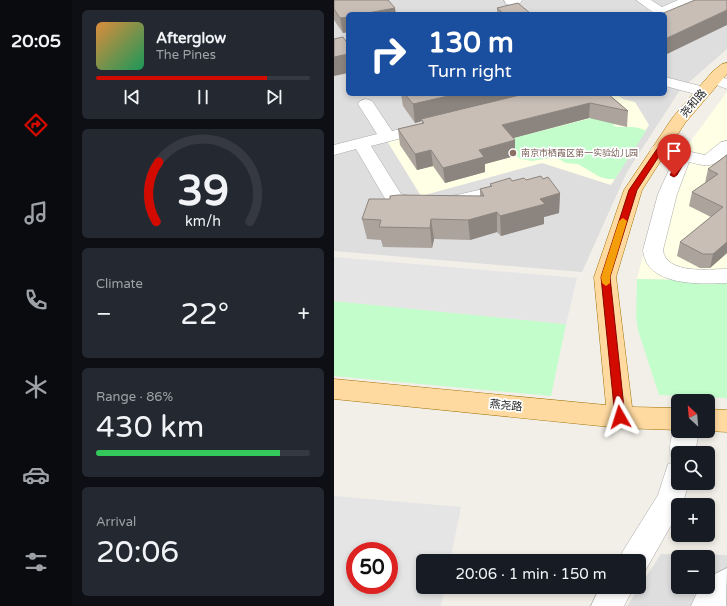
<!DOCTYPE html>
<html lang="en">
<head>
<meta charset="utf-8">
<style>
	:root { --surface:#171b24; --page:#242831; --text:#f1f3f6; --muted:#9ea1a6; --line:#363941; --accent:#d30a00 }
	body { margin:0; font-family:"Varela Round","Noto Sans SC",sans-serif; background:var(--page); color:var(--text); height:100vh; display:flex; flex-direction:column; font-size:15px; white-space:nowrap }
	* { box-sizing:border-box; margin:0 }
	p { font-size:13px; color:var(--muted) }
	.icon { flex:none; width:22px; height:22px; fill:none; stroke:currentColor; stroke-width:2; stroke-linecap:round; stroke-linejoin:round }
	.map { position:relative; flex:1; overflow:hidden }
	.panel { display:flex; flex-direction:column; gap:10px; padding:10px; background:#0d0f14; width:262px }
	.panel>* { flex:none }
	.top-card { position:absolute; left:12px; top:12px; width:321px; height:84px; border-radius:6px; box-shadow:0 2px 6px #0003; background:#1a4fa0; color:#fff; overflow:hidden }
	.needle { width:26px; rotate:334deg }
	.controls { position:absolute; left:337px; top:394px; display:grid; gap:8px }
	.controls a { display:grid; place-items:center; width:44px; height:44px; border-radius:6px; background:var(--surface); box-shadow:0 2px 6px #0003; font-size:20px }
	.speed { position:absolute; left:12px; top:542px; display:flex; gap:8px; font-size:20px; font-weight:700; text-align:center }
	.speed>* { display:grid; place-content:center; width:52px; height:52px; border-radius:50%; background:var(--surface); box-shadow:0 2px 6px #0003; line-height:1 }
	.speed .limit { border:6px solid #d22; background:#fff; color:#111 }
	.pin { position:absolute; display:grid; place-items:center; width:34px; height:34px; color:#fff; margin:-41px -17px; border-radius:50% 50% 50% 0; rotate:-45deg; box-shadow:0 0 4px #0007 }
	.pin .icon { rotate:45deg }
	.me { position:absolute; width:44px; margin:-22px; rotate:354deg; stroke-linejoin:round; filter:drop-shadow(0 0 3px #0008) }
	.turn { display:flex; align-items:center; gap:14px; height:84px; padding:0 16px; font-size:18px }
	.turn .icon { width:52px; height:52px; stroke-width:2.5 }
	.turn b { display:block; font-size:28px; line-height:34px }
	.big { font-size:30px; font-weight:600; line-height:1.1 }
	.panel .tile { flex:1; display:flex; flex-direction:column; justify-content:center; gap:6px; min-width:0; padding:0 14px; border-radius:6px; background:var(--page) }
	.panel .dial { align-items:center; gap:0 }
	.dial svg { height:104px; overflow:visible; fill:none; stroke:var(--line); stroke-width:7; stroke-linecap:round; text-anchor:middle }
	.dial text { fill:var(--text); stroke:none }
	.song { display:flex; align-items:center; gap:12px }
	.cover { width:48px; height:48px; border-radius:6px; background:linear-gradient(135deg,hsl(30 70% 55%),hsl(150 70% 35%)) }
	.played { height:4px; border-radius:2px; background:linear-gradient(90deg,var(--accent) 80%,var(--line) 80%) }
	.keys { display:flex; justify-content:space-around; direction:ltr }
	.heat { display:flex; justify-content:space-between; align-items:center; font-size:22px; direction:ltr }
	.charge { height:6px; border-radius:3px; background:linear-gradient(90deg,#34c759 86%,var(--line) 0) }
	.trip { position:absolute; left:82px; top:554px; width:230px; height:40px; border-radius:6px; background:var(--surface); box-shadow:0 2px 6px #0003; font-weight:600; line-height:40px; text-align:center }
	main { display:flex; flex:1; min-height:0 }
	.tab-bar { display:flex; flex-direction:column; width:72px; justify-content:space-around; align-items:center; background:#090b0e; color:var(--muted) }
	.tab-bar .icon { width:28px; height:28px }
	.tab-bar .current { color:var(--accent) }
	.tab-bar b { font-size:18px; color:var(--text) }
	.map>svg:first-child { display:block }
	.residential { fill:#dfdede; fill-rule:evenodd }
	.education { fill:#feffe4 }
	.park { fill:#c3fdcb }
	.parking { fill:#e5e5e5; fill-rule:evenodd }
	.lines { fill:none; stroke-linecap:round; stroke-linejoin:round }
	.minor-casing { stroke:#a8a8a8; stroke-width:1 }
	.major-casing { stroke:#9f7200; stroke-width:1 }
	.minor { fill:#fff; fill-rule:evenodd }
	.major { fill:#ffdaa0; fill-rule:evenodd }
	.wall { fill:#aca39d }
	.shaded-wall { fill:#8c857f }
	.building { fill:#c8beb6; stroke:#8c857f }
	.route { fill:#d30a00; stroke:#890600 }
	.slow { fill:#f59e0b }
	.education-dot { fill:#8d6e63; stroke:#fff; stroke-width:1.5 }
	.labels { text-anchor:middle; stroke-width:3.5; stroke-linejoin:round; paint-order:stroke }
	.far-education-label { font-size:9px; fill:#785e54; stroke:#fff; text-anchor:start }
	.street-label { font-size:11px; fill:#212121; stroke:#fff }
</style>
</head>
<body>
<main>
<nav class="tab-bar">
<b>20:05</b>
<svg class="icon current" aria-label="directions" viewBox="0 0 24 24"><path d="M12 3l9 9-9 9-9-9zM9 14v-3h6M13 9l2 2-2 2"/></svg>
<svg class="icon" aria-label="music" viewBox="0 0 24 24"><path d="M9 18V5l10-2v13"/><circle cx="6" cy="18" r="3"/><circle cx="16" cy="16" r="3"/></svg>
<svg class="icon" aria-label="phone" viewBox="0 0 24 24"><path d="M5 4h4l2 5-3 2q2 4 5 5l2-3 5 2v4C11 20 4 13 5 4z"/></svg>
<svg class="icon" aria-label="climate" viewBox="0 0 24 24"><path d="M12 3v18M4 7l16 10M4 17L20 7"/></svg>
<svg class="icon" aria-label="car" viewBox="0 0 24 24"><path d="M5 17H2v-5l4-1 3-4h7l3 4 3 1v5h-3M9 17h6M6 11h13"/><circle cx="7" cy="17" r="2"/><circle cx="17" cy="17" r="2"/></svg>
<svg class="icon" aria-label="filters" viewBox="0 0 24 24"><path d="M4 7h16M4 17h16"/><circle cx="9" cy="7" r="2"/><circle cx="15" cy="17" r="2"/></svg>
</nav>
<section class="panel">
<div class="tile">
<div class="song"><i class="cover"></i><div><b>Afterglow</b><p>The Pines</p></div></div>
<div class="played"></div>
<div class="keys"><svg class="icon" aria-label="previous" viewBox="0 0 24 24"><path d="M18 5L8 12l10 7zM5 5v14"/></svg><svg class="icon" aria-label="pause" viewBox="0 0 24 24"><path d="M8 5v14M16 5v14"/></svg><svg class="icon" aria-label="next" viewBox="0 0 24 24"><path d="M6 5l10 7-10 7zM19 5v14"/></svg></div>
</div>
<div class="tile dial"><svg viewBox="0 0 100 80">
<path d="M14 69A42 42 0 1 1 86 69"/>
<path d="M14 69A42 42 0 0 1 16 23" stroke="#d30a00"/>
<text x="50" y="56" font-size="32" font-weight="700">39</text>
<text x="50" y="72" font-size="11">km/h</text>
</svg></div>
<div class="tile"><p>Climate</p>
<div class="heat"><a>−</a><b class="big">22°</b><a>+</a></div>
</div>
<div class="tile"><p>Range · 86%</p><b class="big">430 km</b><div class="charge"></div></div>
<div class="tile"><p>Arrival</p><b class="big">20:06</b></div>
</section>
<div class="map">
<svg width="393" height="606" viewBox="0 0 393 606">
	<rect width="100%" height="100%" fill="#f2efe8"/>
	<!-- residential -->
	<path class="residential" d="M0,0H393V49L346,90L293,172L248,272L0,251ZM14,14H331V94H14Z
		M327,554L393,555V606H293ZM344,557H374V587H344Z"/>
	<!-- education -->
	<path class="education" d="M393,92V281L303,279L314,235L331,190L353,146Z
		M244,94H282L289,99L301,102L315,125L277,185L208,163L87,196L53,141Z"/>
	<!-- park -->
	<path class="park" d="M277,113L285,119L279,126C292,129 300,124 312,131L281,179H274L266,177L244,164L232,163L221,157L198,161L186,159L168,141Z
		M303,279L393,281V398L325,395L304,330L302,316Z
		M0,301L232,324L217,396L0,376Z"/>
	<!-- parking -->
	<path class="parking" d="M0,257L243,278L232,324L0,301Z
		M0,496L127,507L116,561H89V587H111L107,606H0ZM21,551H55V585H21Z"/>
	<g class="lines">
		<defs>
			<path id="minor" d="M170,0H188L186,3L176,5L172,4Z
				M302,0H317L328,7L344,0H360L358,3L331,16V14H318L319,12Z
				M380,75L393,79V89L375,82L373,79L375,76Z
				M331,77L374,88L377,91L374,94L369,96L331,86Z
				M32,99L38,101L58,131L93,122L99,124L101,127L99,130L37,146L67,194C105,204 138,191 175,182L181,183L184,187L181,191C152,199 121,212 90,209C78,208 66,205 53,202L22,149L0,155V145L43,134L24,104L26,101Z
				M393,141V154C376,168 376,167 355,162L343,194L329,250C332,275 376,269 393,269V283C367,284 312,287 309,250L324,194L340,159L319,154L316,150L319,146L325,145L371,155L387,142Z
				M343,423H344V431H365L361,453H344V483H355L348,505H344V513L311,571L305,574V561H285L289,551L324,495L334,464L341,462L339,461C333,449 337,435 343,423Z
				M393,568L392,606H357L362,595L368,587H374L375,577Z
				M266,587H300L290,606H257Z"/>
			<path id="major" d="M393,63V74L351,123L308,190L282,277L298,407L344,408V430L286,428L0,399V379L272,405L260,277L290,190L339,117L379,71L388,64Z
				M374,409L393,410V432L374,431Z"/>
		</defs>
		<!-- minor casing -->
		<use href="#minor" class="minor-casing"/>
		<!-- major casing -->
		<use href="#major" class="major-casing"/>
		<!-- minor -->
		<use href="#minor" class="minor"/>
		<!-- major -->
		<use href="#major" class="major"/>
	</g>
	<!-- wall -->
	<path class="wall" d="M0,0L14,14V32L9,33L0,20Z
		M163,8L197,14H163Z
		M67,94H274L294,111L293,127L255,118L179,138L181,140V156L151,164V172L111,183L99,166L83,170L66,145L64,129L88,124V121L81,123L69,106Z
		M393,155V253L376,268H366L343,256L346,242L377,217L355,206L358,192L371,183L374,169Z
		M209,179L226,193L225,213L210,217V224L167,236L163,232L136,240L100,239L98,248L49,247L47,240L33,239L28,219L56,199L146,196V189L156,187V184L178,181Z"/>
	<!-- shaded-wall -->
	<path class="shaded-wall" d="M61,8L62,14H28Z
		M393,10V25L331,55V39Z
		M14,17V32L9,33L6,18Z
		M14,54V73L0,76V57Z
		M123,94H202L87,119L88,121L81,123L79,104Z
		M256,103L255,118L168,141V125Z
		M181,140V156L151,164V172L111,183L109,168L145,150Z
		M97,150L99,166L83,170L81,154Z
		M226,193L225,213L210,217V224L167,236L166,216L206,199Z
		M163,212V232L136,240L134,220Z
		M97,219L100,239L98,248L96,228Z
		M393,242V253L376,268L379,254Z"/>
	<!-- building -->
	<path class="building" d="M0,0H54L61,8L28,14H14V17L6,18L0,9Z
		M361,0H393V10L331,39V14H327Z
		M184,3L197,14H170L163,8Z
		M9,37L14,44V54L0,57V39Z
		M71,94H123L79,104Z
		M190,94H274L294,111L256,103L168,125L181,140L145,150L150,157L109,168L97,150L81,154L64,129L90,123L87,119Z
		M393,155V242L379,254H369L346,242L389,207L358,192L384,174L374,169Z
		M207,176L209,179L214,177L226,193L206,199L211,204L166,216L163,212L134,220L97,219L96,228L45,227L47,220L28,219L35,199H56V196L65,195L150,196L146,189L158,186L156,184L176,178L178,181L190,178L192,180Z"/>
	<!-- route -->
	<path class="route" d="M325,148L354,156L343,175L340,177L336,175L346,157L327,153L303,190L276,277L291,417L290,420L286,421L282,420L281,417L267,277L295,190L323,149Z"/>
	<!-- slow -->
	<path class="slow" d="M289,218L293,221L276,277V283L272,286L268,283L267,277L285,221Z"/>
	<!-- markers -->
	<circle class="education-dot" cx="179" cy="153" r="4"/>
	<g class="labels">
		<!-- far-education labels -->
		<g class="far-education-label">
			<text x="187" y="156">南京市栖霞区第一实验幼儿园</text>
		</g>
		<!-- street labels -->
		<g class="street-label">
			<text transform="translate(359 103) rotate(-49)" y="4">尧和路</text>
			<text transform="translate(172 405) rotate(6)" y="4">燕尧路</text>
		</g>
	</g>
</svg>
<div class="controls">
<a><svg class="needle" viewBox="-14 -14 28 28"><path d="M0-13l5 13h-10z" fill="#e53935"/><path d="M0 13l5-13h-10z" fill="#9ea1a6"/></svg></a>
<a><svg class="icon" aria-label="search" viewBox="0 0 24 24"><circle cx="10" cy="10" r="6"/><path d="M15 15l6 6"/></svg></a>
<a>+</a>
<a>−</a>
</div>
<div class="speed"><div class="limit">50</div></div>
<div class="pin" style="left:340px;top:175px;background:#d93025"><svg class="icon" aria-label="arrive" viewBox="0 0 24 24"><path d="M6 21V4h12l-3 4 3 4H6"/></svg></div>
<svg class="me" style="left:286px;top:417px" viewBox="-20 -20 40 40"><path d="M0-17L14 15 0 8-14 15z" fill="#d30a00" stroke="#fff" stroke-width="4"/></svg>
<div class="trip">20:06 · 1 min · 150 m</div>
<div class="top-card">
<div class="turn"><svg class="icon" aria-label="right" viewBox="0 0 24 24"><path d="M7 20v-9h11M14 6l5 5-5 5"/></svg><div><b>130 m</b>Turn right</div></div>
</div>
</div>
</main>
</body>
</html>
